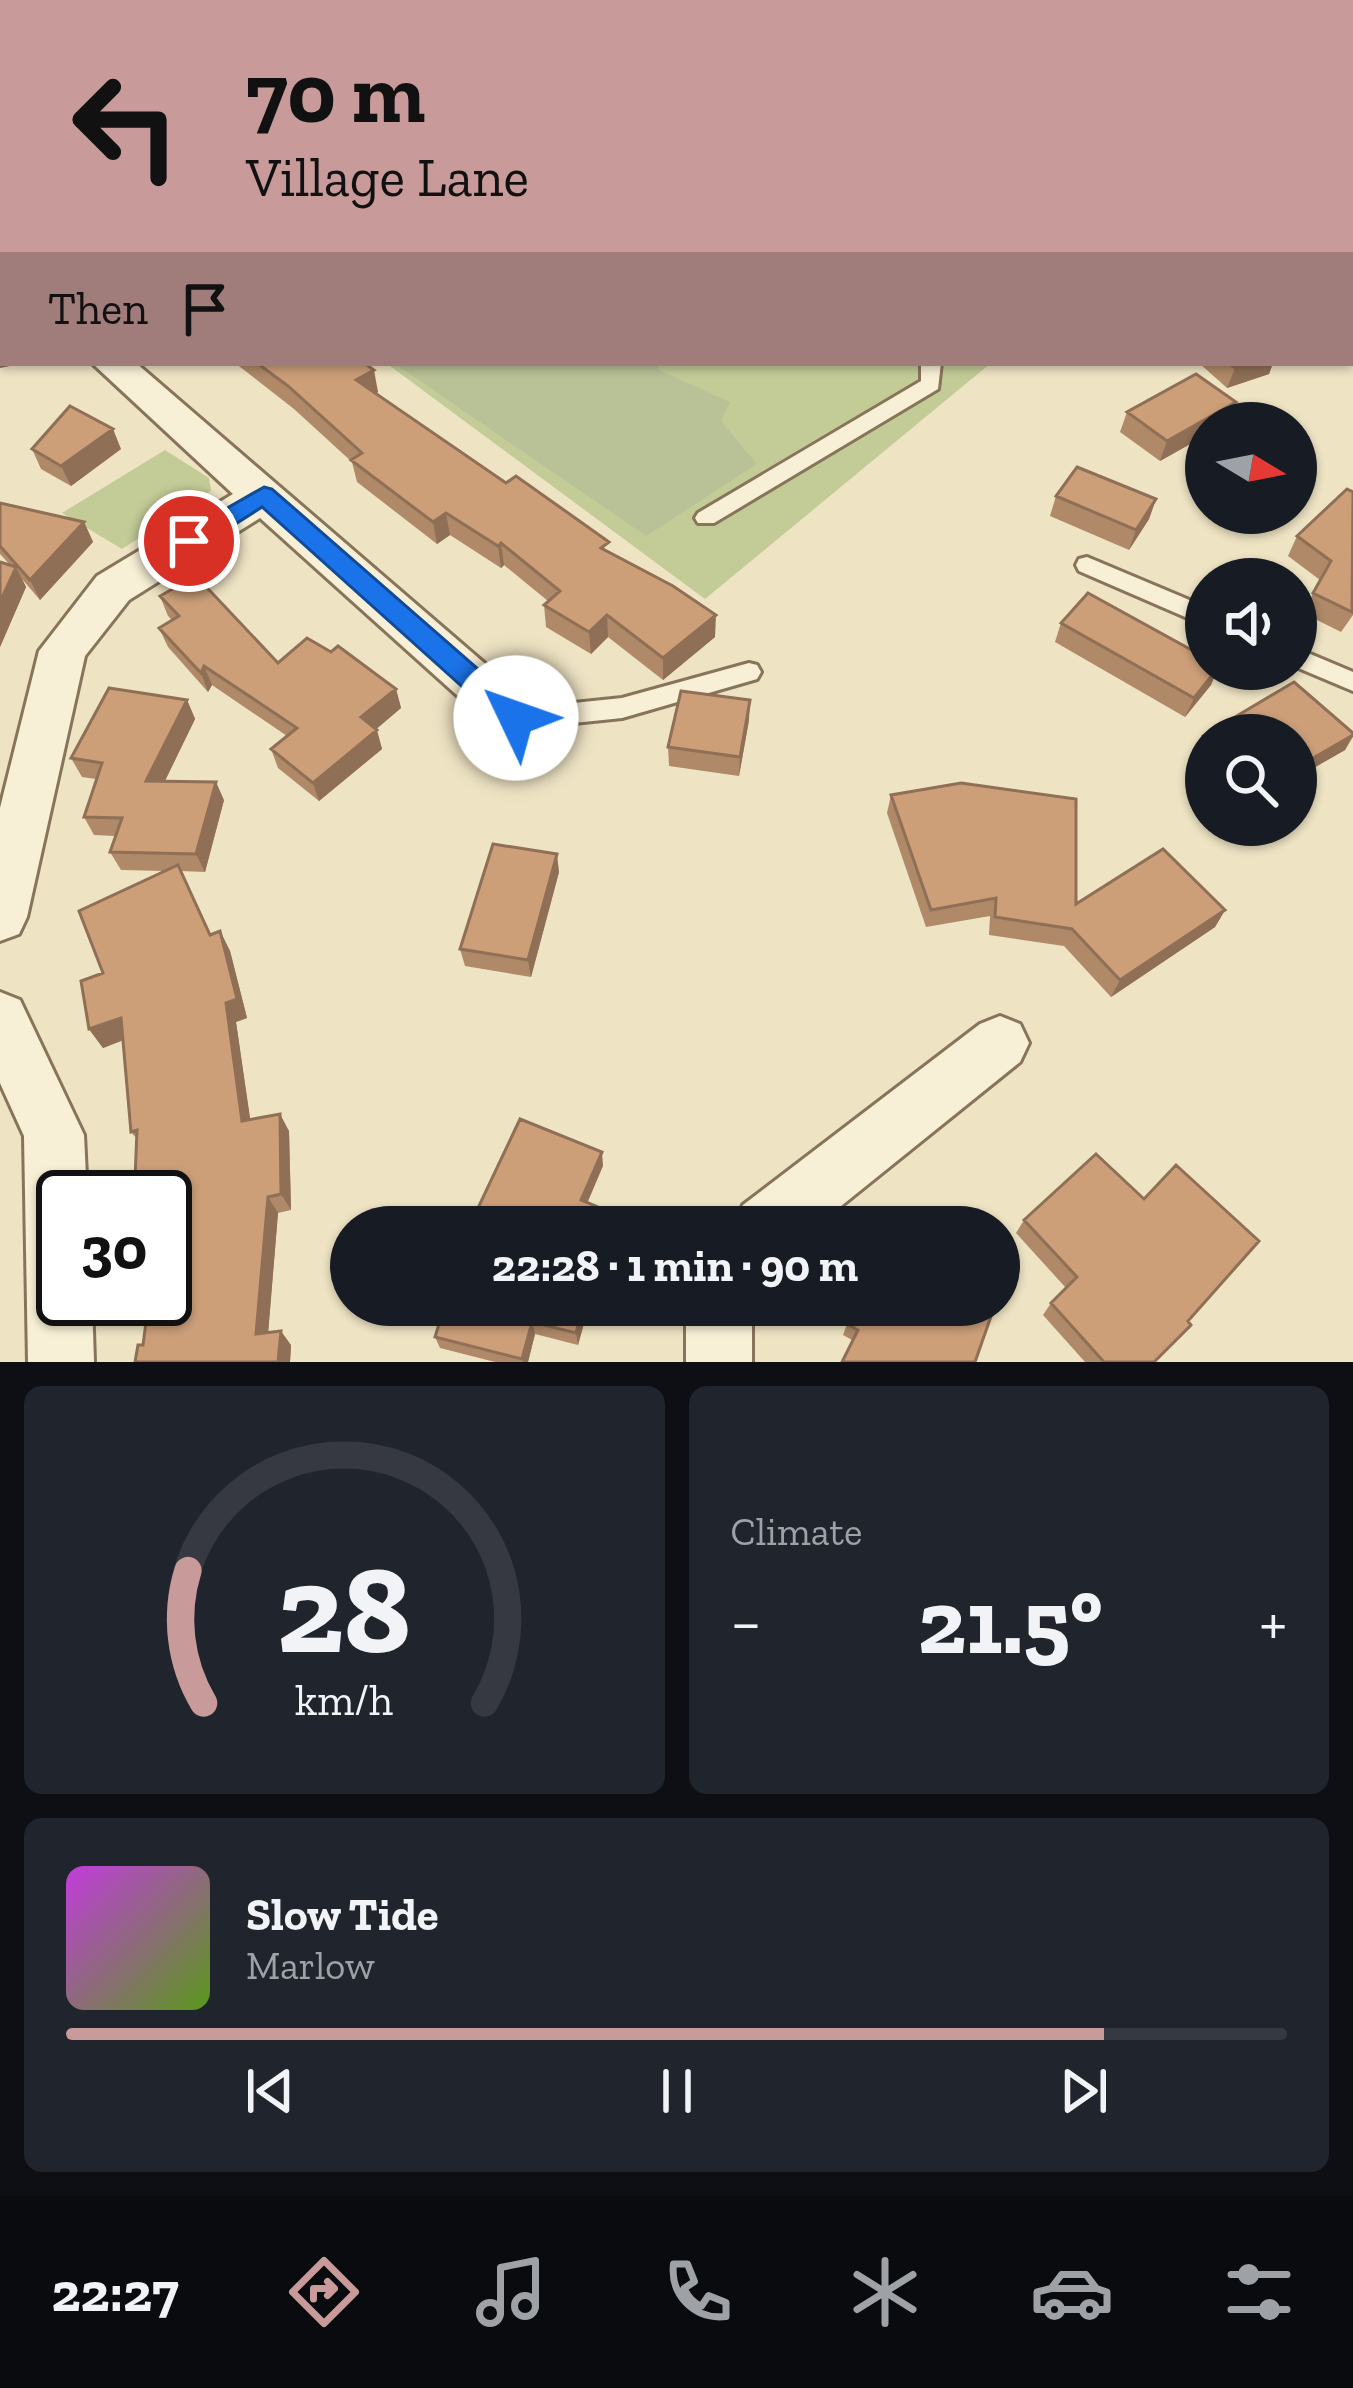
<!DOCTYPE html>
<html lang="en">
<head>
<meta charset="utf-8">
<style>
	:root { --surface:#171b24; --page:#20242c; --text:#f1f3f6; --muted:#9ea1a6; --line:#363941; --accent:#c89b9a }
	body { margin:0; font-family:"Zilla Slab",serif; background:var(--page); color:var(--text); height:100vh; display:flex; flex-direction:column; font-size:45px; white-space:nowrap }
	* { box-sizing:border-box; margin:0 }
	p { font-size:39px; color:var(--muted) }
	.icon { flex:none; width:66px; height:66px; fill:none; stroke:currentColor; stroke-width:2; stroke-linecap:round; stroke-linejoin:round }
	.map { position:relative; height:1362px; overflow:hidden }
	.side { display:flex; flex-direction:column; gap:24px; padding:24px; background:#0d0f14; flex:1 }
	.side>* { flex:none }
	.top-card { position:absolute; left:0px; top:0px; width:1353px; height:366px; box-shadow:0 3px 9px #0004; background:#c89b9a; color:#111; overflow:hidden }
	.needle { width:78px; rotate:100deg }
	.buttons { position:absolute; left:1185px; top:402px; display:grid; gap:24px }
	.buttons a { display:grid; place-items:center; width:132px; height:132px; border-radius:50%; background:var(--surface); box-shadow:0 3px 9px #0004; font-size:60px }
	.speed { position:absolute; left:36px; top:1170px; display:flex; gap:24px; font-size:60px; font-weight:700; text-align:center }
	.speed>* { display:grid; place-content:center; width:156px; height:156px; border-radius:50%; background:var(--surface); box-shadow:0 3px 9px #0004; line-height:1 }
	.speed .limit { border:6px solid #111; border-radius:18px; background:#fff; color:#111 }
	.pin { position:absolute; display:grid; place-items:center; width:102px; height:102px; color:#fff; margin:-51px; border:6px solid #fff; border-radius:50%; box-shadow:0 3px 12px #0007 }
	.me { position:absolute; width:132px; margin:-66px; rotate:312deg; stroke-linejoin:round; filter:drop-shadow(0 0 9px #0008) }
	.turn { display:flex; align-items:center; gap:42px; height:252px; padding:0 48px; font-size:54px }
	.turn .icon { width:156px; height:156px; stroke-width:2.5 }
	.turn b { display:block; font-size:84px; line-height:102px }
	.then { display:flex; align-items:center; height:114px; padding:0 48px; background:#0003; gap:24px; font-size:45px }
	.big { font-size:90px; font-weight:700; line-height:1.1 }
	.side .tile { flex:1; display:flex; flex-direction:column; justify-content:center; gap:18px; min-width:0; padding:0 42px; border-radius:18px; background:var(--page) }
	.side .dial { align-items:center; gap:0 }
	.dial svg { height:312px; overflow:visible; fill:none; stroke:var(--line); stroke-width:7; stroke-linecap:round; text-anchor:middle }
	.dial text { fill:var(--text); stroke:none }
	.song { display:flex; align-items:center; gap:36px }
	.cover { width:144px; height:144px; border-radius:18px; background:linear-gradient(135deg,hsl(290 70% 55%),hsl(90 70% 35%)) }
	.played { height:12px; border-radius:6px; background:linear-gradient(90deg,var(--accent) 85%,var(--line) 85%) }
	.keys { display:flex; justify-content:space-around; direction:ltr }
	.heat { display:flex; justify-content:space-between; align-items:center; font-size:66px; direction:ltr }
	.side .tiles { flex:1; display:grid; gap:24px; grid-template-columns:1fr 1fr }
	.tile:last-child { grid-column:span 2 }
	.trip { position:absolute; left:330px; top:1206px; width:690px; height:120px; border-radius:60px; background:var(--surface); box-shadow:0 3px 9px #0004; font-weight:700; line-height:120px; text-align:center }
	.tabs { display:flex; height:192px; justify-content:space-around; align-items:center; background:#090b0e; color:var(--muted) }
	.tabs .icon { width:84px; height:84px }
	.tabs .selected { color:var(--accent) }
	.tabs b { font-size:54px; color:var(--text) }
	.map>svg:first-child { display:block }
	.green { fill:#c3cc97 }
	.cemetery { fill:#b9c196 }
	.lines { fill:none; stroke-linecap:round; stroke-linejoin:round }
	.service-casing { stroke:#88745a; stroke-width:6 }
	.minor-casing { stroke:#88745a; stroke-width:6 }
	.tertiary-casing { stroke:#88745a; stroke-width:6 }
	.secondary-casing { stroke:#6a553d; stroke-width:6 }
	.service { fill:#f8f0d6; fill-rule:evenodd }
	.minor { fill:#f8f0d6; fill-rule:evenodd }
	.tertiary { fill:#f8f0d6; fill-rule:evenodd }
	.secondary { fill:#f8f0d6; fill-rule:evenodd }
	.wall { fill:#af8968 }
	.shaded-wall { fill:#8f6f55 }
	.building { fill:#cc9f79; stroke:#8f6f55; stroke-width:3 }
	.route { fill:#1a73e8; stroke:#114b97; stroke-width:3 }
</style>
</head>
<body>
<div class="map">
<svg width="1353" height="1362" viewBox="0 0 1353 1362">
	<rect width="100%" height="100%" fill="#eee3c3"/>
	<!-- green -->
	<path class="green" d="M504,0H1049L1054,3H509Z
		M386,363H991L705,599Z
		M165,450L209,478L211,491L122,549L62,513Z"/>
	<!-- cemetery -->
	<path class="cemetery" d="M394,363H657L659,370L730,402L721,421L757,464L646,536Z"/>
	<g class="lines">
		<defs>
			<path id="service" d="M921,363H941L938,389L714,523H698L695,518L698,513L921,381Z
				M1087,557L1206,607V626L1079,571L1076,565L1079,559Z
				M1296,648L1353,672V691L1296,667Z
				M749,663L757,665L761,672L757,679L622,718L516,729L507,726L504,719L507,712L516,709L622,698Z"/>
			<path id="minor" d="M0,340L3,363H9L0,365Z
				M92,363H136L533,705L541,719L533,733L516,738L499,733L260,518L129,600L85,656L27,917L19,934L0,941V808L39,651L97,576L233,494Z
				M0,992L20,1000L84,1135L87,1197H63V1299H92L94,1362H28L24,1136L0,1083Z
				M1000,1016L1020,1024L1029,1043L1020,1062L815,1227H734L743,1205L980,1024Z
				M686,1305H752V1362H686Z"/>
			<path id="tertiary" d="M3,176V203L0,204V177Z"/>
			<path id="secondary" d="M1077,0H1120L1122,3H1079Z
				M1350,109H1353V136H1350Z"/>
		</defs>
		<!-- service casing -->
		<use href="#service" class="service-casing"/>
		<!-- minor casing -->
		<use href="#minor" class="minor-casing"/>
		<!-- tertiary casing -->
		<use href="#tertiary" class="tertiary-casing"/>
		<!-- secondary casing -->
		<use href="#secondary" class="secondary-casing"/>
		<!-- service -->
		<use href="#service" class="service"/>
		<!-- minor -->
		<use href="#minor" class="minor"/>
		<!-- tertiary -->
		<use href="#tertiary" class="tertiary"/>
		<!-- secondary -->
		<use href="#secondary" class="secondary"/>
	</g>
	<!-- wall -->
	<path class="wall" d="M1353,32V73L1350,72V36Z
		M235,363H364L378,392L376,394L610,553L715,637L663,680L608,637L591,654L546,627L544,605L548,601L504,565L501,568L450,535L437,544L357,482L352,462L294,409Z
		M1199,363H1273L1269,374L1227,388Z
		M1127,412L1228,423L1160,461L1120,432Z
		M32,449H121L71,486L41,469Z
		M1353,492V615L1341,632L1303,613L1320,580L1288,556L1297,536Z
		M1056,496L1156,499L1149,519L1129,550L1050,516Z
		M0,503L84,522L93,542L40,600L22,579L26,587L0,647V562L10,565L0,554Z
		M160,596L278,663L396,689L401,708L376,729L382,749L319,801L278,768L271,749L287,736L212,685L208,692L168,647L159,628L172,620L168,616Z
		M1061,623L1206,669H1218L1211,685L1185,717L1055,642Z
		M1294,682L1353,733V737L1345,750L1296,778V735H1206V774L1196,752L1203,736Z
		M187,700L195,719L165,781L224,800L205,872L181,871L211,934L220,931L230,951L247,1018L236,1022L250,1120L289,1131L291,1210L278,1213L268,1333L291,1345L290,1362H135L143,1345L165,1192L148,1195L135,1179L137,1139L131,1132L123,1040L103,1048L89,1029L103,973L164,871L121,870L110,852L116,836L94,835L84,817L96,779L82,777L71,758Z
		M749,720L739,776L669,766L668,747Z
		M891,795L1076,904L1225,910L1215,927L1111,997L1064,946L989,935L990,916L926,927L887,813Z
		M559,872L531,977L465,966L460,949Z
		M1024,1220L1188,1321L1154,1362H1085L1043,1315L1051,1303L1066,1288L1016,1233Z
		M445,1305H589L578,1345L535,1334L528,1362H495L440,1348L435,1337Z
		M854,1305L975,1362L852,1340L843,1335Z"/>
	<!-- shaded-wall -->
	<path class="shaded-wall" d="M3,277V303L0,305V278Z
		M1250,363H1273L1269,374L1227,388L1235,368Z
		M374,370L378,392L361,403L356,380Z
		M1236,402L1228,423H1206V435L1160,461L1167,441Z
		M113,429L121,449L71,486L61,466Z
		M1156,499L1149,519L1129,550L1136,530Z
		M446,513L450,535L437,544L433,522Z
		M84,522L93,542L40,600L30,580Z
		M501,543L504,565L501,568L498,546Z
		M16,567L26,587L0,647V602Z
		M607,615L608,637L591,654L589,632Z
		M716,615L715,637L663,680V658Z
		M204,666L212,685L208,692L201,673Z
		M1217,669L1211,685L1185,717L1194,698Z
		M396,689L401,708L367,737L361,717Z
		M187,700L195,719L156,799L146,781Z
		M750,700L749,720L739,776L740,757Z
		M377,730L382,749L319,801L313,783Z
		M1353,735L1345,750L1296,778V768Z
		M216,782L224,800L205,872L196,854Z
		M557,854L559,872L531,977L528,960Z
		M1225,910L1215,927L1111,997L1120,980Z
		M220,931L230,951L247,1018L236,1022L253,1138L242,1121L226,1003Z
		M121,1018L134,1036L103,1048L89,1029Z
		M280,1114L289,1131L291,1210L281,1194Z
		M602,1152L603,1166L583,1213L581,1200Z
		M268,1197L278,1213L267,1347L256,1334Z
		M583,1305H589L578,1345L576,1333Z
		M532,1322L535,1334L528,1362H523L522,1359Z
		M281,1331L291,1345L290,1362H278Z"/>
	<!-- building -->
	<path class="building" d="M924,0H997L1002,3H926Z
		M3,222V277L0,278V224Z
		M257,363H364L374,370L356,380L506,483L516,476L609,542L601,548L673,586L716,615L663,658L607,615L589,632L544,605L560,591L501,543L498,546L446,513L433,522L351,460L362,453L288,386Z
		M1229,363H1250L1235,368Z
		M1196,374L1236,402L1167,441L1127,412Z
		M70,406L113,429L61,466L32,449Z
		M1077,467L1156,499L1136,530L1056,496Z
		M1347,489L1353,492L1352,612L1313,593L1331,561L1297,536Z
		M0,503L84,522L30,580L0,546Z
		M0,562L16,567L0,602Z
		M196,576L278,663L307,638L331,652L338,646L396,689L361,717L377,730L313,783L271,749L297,728L204,666L201,673L159,628L179,616L160,596Z
		M1088,593L1206,658V669H1217L1194,698L1061,623Z
		M1294,682L1353,733V735L1296,768V735H1206V742L1203,736Z
		M109,688L187,700L146,781L216,782L196,854L110,852L122,818L84,817L102,763L71,758Z
		M681,691L750,700L740,757L668,747Z
		M961,783L1076,799V904L1163,849L1225,910L1120,980L1072,929L995,917L996,898L931,910L891,795Z
		M493,844L557,854L528,960L460,949Z
		M178,865L210,935L220,931L237,999L226,1003L242,1121L280,1114L281,1194L268,1197L256,1334L281,1331L278,1362H135L138,1345H143L149,1299H165L164,1197L167,1173L135,1179L137,1130L131,1132L121,1018L89,1029L81,981L103,973L79,911Z
		M520,1119L602,1152L581,1200L629,1220L626,1227H469Z
		M1096,1154L1144,1199L1176,1165L1259,1241L1188,1321L1191,1325L1154,1362H1104L1051,1303L1077,1277L1024,1220Z
		M445,1305H583L576,1333L532,1322L522,1359L435,1337Z
		M854,1305H995L975,1362H842L858,1330L847,1324Z"/>
	<!-- route -->
	<path class="route" d="M264,487L272,489L526,711L530,718L526,726H506L262,507L198,548H180L176,541L180,535Z"/>
</svg>
<div class="buttons">
<a><svg class="needle" viewBox="-14 -14 28 28"><path d="M0-13l5 13h-10z" fill="#e53935"/><path d="M0 13l5-13h-10z" fill="#9ea1a6"/></svg></a>
<a><svg class="icon" aria-label="sound" viewBox="0 0 24 24"><path d="M4 9h4l5-4v14l-5-4H4zM17 9q2 3 0 6"/></svg></a>
<a><svg class="icon" aria-label="search" viewBox="0 0 24 24"><circle cx="10" cy="10" r="6"/><path d="M15 15l6 6"/></svg></a>
</div>
<div class="speed"><div class="limit">30</div></div>
<div class="pin" style="left:189px;top:541px;background:#d93025"><svg class="icon" aria-label="arrive" viewBox="0 0 24 24"><path d="M6 21V4h12l-3 4 3 4H6"/></svg></div>
<svg class="me" style="left:516px;top:718px" viewBox="-20 -20 40 40"><circle r="19" fill="#fff"/><path d="M0-13L10 11 0 6-10 11z" fill="#1a73e8"/></svg>
<div class="trip">22:28 · 1 min · 90 m</div>
<div class="top-card">
<div class="turn"><svg class="icon" aria-label="left" viewBox="0 0 24 24"><path d="M17 20v-9H6M10 6l-5 5 5 5"/></svg><div><b>70 m</b>Village Lane</div></div>
<div class="then">Then<svg class="icon" aria-label="arrive" viewBox="0 0 24 24"><path d="M6 21V4h12l-3 4 3 4H6"/></svg></div>
</div>
</div>
<section class="side">
<div class="tiles">
<div class="tile dial"><svg viewBox="0 0 100 80">
<path d="M14 69A42 42 0 1 1 86 69"/>
<path d="M14 69A42 42 0 0 1 10 35" stroke="#c89b9a"/>
<text x="50" y="56" font-size="32" font-weight="700">28</text>
<text x="50" y="72" font-size="11">km/h</text>
</svg></div>
<div class="tile"><p>Climate</p>
<div class="heat"><a>−</a><b class="big">21.5°</b><a>+</a></div>
</div>
<div class="tile">
<div class="song"><i class="cover"></i><div><b>Slow Tide</b><p>Marlow</p></div></div>
<div class="played"></div>
<div class="keys"><svg class="icon" aria-label="previous" viewBox="0 0 24 24"><path d="M18 5L8 12l10 7zM5 5v14"/></svg><svg class="icon" aria-label="pause" viewBox="0 0 24 24"><path d="M8 5v14M16 5v14"/></svg><svg class="icon" aria-label="next" viewBox="0 0 24 24"><path d="M6 5l10 7-10 7zM19 5v14"/></svg></div>
</div>
</div>
</section>
<nav class="tabs">
<b>22:27</b>
<svg class="icon selected" aria-label="directions" viewBox="0 0 24 24"><path d="M12 3l9 9-9 9-9-9zM9 14v-3h6M13 9l2 2-2 2"/></svg>
<svg class="icon" aria-label="music" viewBox="0 0 24 24"><path d="M9 18V5l10-2v13"/><circle cx="6" cy="18" r="3"/><circle cx="16" cy="16" r="3"/></svg>
<svg class="icon" aria-label="phone" viewBox="0 0 24 24"><path d="M5 4h4l2 5-3 2q2 4 5 5l2-3 5 2v4C11 20 4 13 5 4z"/></svg>
<svg class="icon" aria-label="climate" viewBox="0 0 24 24"><path d="M12 3v18M4 7l16 10M4 17L20 7"/></svg>
<svg class="icon" aria-label="car" viewBox="0 0 24 24"><path d="M5 17H2v-5l4-1 3-4h7l3 4 3 1v5h-3M9 17h6M6 11h13"/><circle cx="7" cy="17" r="2"/><circle cx="17" cy="17" r="2"/></svg>
<svg class="icon" aria-label="filters" viewBox="0 0 24 24"><path d="M4 7h16M4 17h16"/><circle cx="9" cy="7" r="2"/><circle cx="15" cy="17" r="2"/></svg>
</nav>
</body>
</html>
